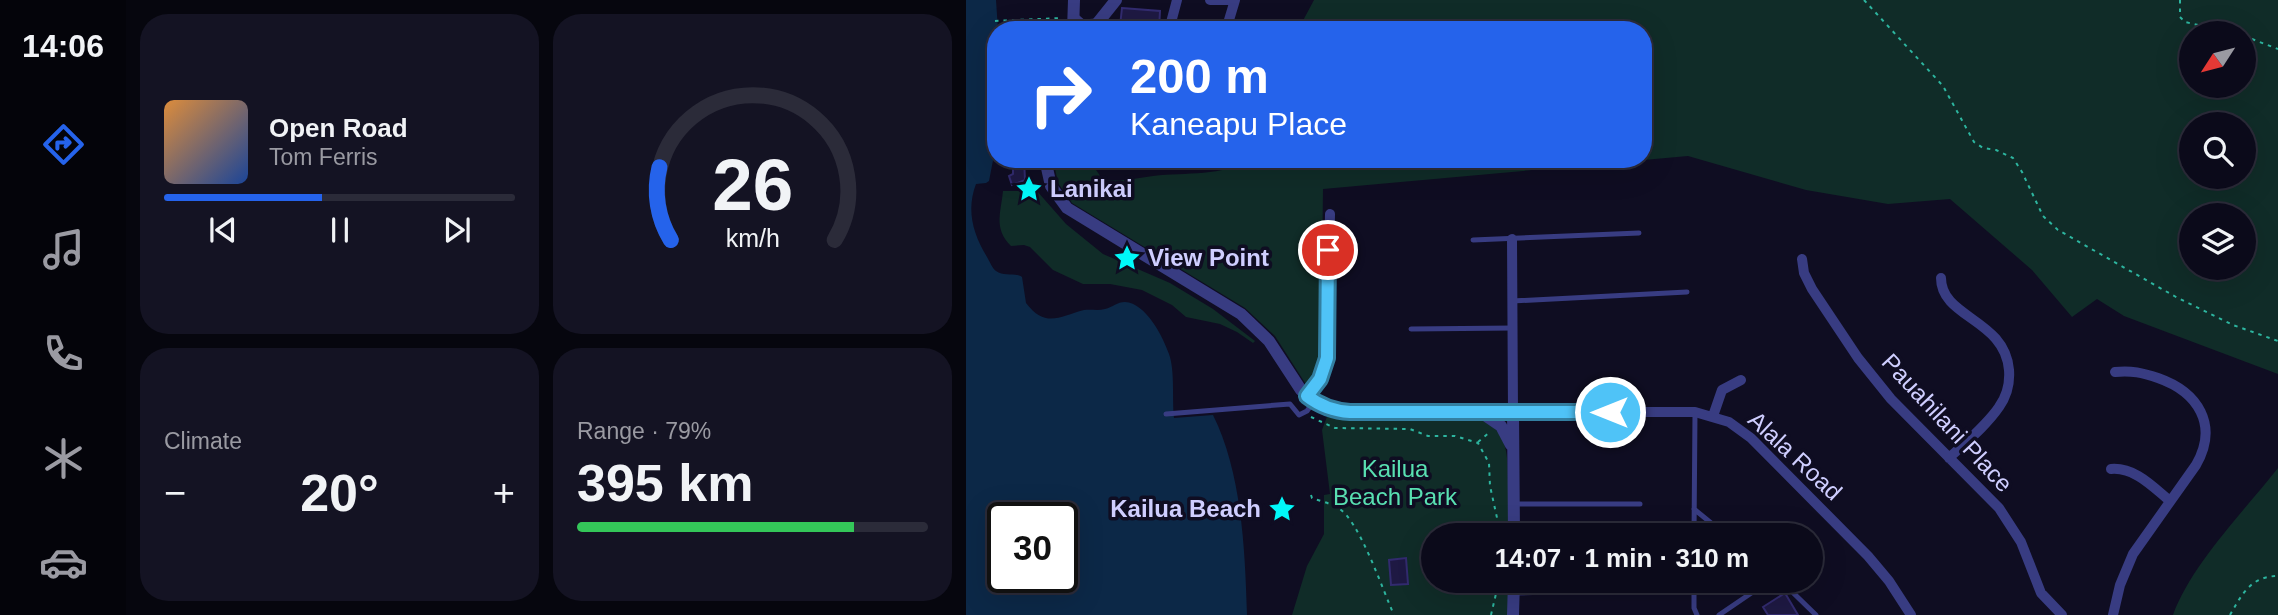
<!DOCTYPE html>
<html lang="en">
<head>
<meta charset="utf-8">
<style>
	:root { --surface:#0b0a1a; --page:#141323; --text:#f1f3f6; --muted:#9a9aa2; --line:#2b2b39; --accent:#2563eb }
	body { margin:0; font-family:Arial,sans-serif; background:var(--page); color:var(--text); height:100vh; display:flex; flex-direction:column; font-size:26px; white-space:nowrap }
	* { box-sizing:border-box; margin:0 }
	p { font-size:23px; color:var(--muted) }
	.icon { flex:none; width:38px; height:38px; fill:none; stroke:currentColor; stroke-width:2; stroke-linecap:round; stroke-linejoin:round }
	.map { position:relative; flex:1; overflow:hidden }
	.panel { display:flex; flex-direction:column; gap:14px; padding:14px; background:#06060e; width:840px }
	.panel>* { flex:none }
	.banner { position:absolute; left:21px; top:21px; width:665px; height:147px; border-radius:28px; box-shadow:0 7px 28px #0002,0 0 0 2px var(--line); background:#2563eb; color:#fff; overflow:hidden }
	.needle { width:46px; rotate:234deg }
	.controls { position:absolute; left:1213px; top:21px; display:grid; gap:14px }
	.controls a { display:grid; place-items:center; width:77px; height:77px; border-radius:50%; background:var(--surface); box-shadow:0 7px 28px #0002,0 0 0 2px var(--line); font-size:35px }
	.speed { position:absolute; left:21px; top:502px; display:flex; gap:14px; font-size:35px; font-weight:700; text-align:center }
	.speed>* { display:grid; place-content:center; width:91px; height:91px; border-radius:50%; background:var(--surface); box-shadow:0 7px 28px #0002,0 0 0 2px var(--line); line-height:1 }
	.speed .limit { border:4px solid #111; border-radius:10px; background:#fff; color:#111 }
	.pin { position:absolute; display:grid; place-items:center; width:60px; height:60px; color:#fff; margin:-30px; border:4px solid #fff; border-radius:50%; box-shadow:0 2px 7px #0007 }
	.me { position:absolute; width:77px; margin:-38px; rotate:270deg; stroke-linejoin:round; filter:drop-shadow(0 0 5px #0008) }
	.turn { display:flex; align-items:center; gap:24px; height:147px; padding:0 28px; font-size:32px }
	.turn .icon { width:91px; height:91px; stroke-width:2.5 }
	.turn b { display:block; font-size:49px; line-height:60px }
	.big { font-size:52px; font-weight:800; line-height:1.1 }
	.panel .card { flex:1; display:flex; flex-direction:column; justify-content:center; gap:10px; min-width:0; padding:0 24px; border-radius:28px; background:var(--page) }
	.panel .dial { align-items:center; gap:0 }
	.dial svg { height:182px; overflow:visible; fill:none; stroke:var(--line); stroke-width:7; stroke-linecap:round; text-anchor:middle }
	.dial text { fill:var(--text); stroke:none }
	.song { display:flex; align-items:center; gap:21px }
	.cover { width:84px; height:84px; border-radius:10px; background:linear-gradient(135deg,hsl(30 70% 55%),hsl(220 70% 35%)) }
	.played { height:7px; border-radius:4px; background:linear-gradient(90deg,var(--accent) 45%,var(--line) 45%) }
	.keys { display:flex; justify-content:space-around; direction:ltr }
	.heat { display:flex; justify-content:space-between; align-items:center; font-size:38px; direction:ltr }
	.charge { height:10px; border-radius:5px; background:linear-gradient(90deg,#34c759 79%,var(--line) 0) }
	.panel .tiles { flex:1; display:grid; gap:14px; grid-template-columns:repeat(2,1fr) }
	.trip { position:absolute; left:455px; top:523px; width:402px; height:70px; border-radius:35px; background:var(--surface); box-shadow:0 7px 28px #0002,0 0 0 2px var(--line); font-weight:800; line-height:70px; text-align:center }
	main { display:flex; flex:1; min-height:0 }
	.dock { display:flex; flex-direction:column; width:126px; justify-content:space-around; align-items:center; background:#04040a; color:var(--muted) }
	.dock .icon { width:49px; height:49px }
	.dock .on { color:var(--accent) }
	.dock b { font-size:32px; color:var(--text) }
	.map>svg:first-child { display:block }
	.green { fill:#102c28; fill-rule:evenodd }
	.water { fill:#0c2847; fill-rule:evenodd }
	.building { fill:#1e1943; stroke:#322b6f; stroke-width:2 }
	.lines { fill:none; stroke-linecap:round; stroke-linejoin:round }
	.path { stroke:#2db59f; stroke-width:2; stroke-dasharray:3.5 5; stroke-linecap:butt }
	.service { stroke:#383c82; stroke-width:5 }
	.minor { stroke:#383c82; stroke-width:10 }
	.tertiary { stroke:#383c82; stroke-width:12 }
	.route-casing { stroke:#337fa1; stroke-width:18 }
	.route { stroke:#4fc3f7; stroke-width:12 }
	.labels { text-anchor:middle; stroke-width:7; stroke-linejoin:round; paint-order:stroke }
	.poi-label { font-size:24px; font-weight:bold; fill:#cfceff; stroke:#0f0d22; text-anchor:start }
	.street-label { font-size:24px; fill:#cfceff; stroke:#0f0d22 }
	.park-label { font-size:24px; fill:#59e0b2; stroke:#0f0d22 }
</style>
</head>
<body>
<main>
<nav class="dock">
<b>14:06</b>
<svg class="icon on" aria-label="directions" viewBox="0 0 24 24"><path d="M12 3l9 9-9 9-9-9zM9 14v-3h6M13 9l2 2-2 2"/></svg>
<svg class="icon" aria-label="music" viewBox="0 0 24 24"><path d="M9 18V5l10-2v13"/><circle cx="6" cy="18" r="3"/><circle cx="16" cy="16" r="3"/></svg>
<svg class="icon" aria-label="phone" viewBox="0 0 24 24"><path d="M5 4h4l2 5-3 2q2 4 5 5l2-3 5 2v4C11 20 4 13 5 4z"/></svg>
<svg class="icon" aria-label="climate" viewBox="0 0 24 24"><path d="M12 3v18M4 7l16 10M4 17L20 7"/></svg>
<svg class="icon" aria-label="car" viewBox="0 0 24 24"><path d="M5 17H2v-5l4-1 3-4h7l3 4 3 1v5h-3M9 17h6M6 11h13"/><circle cx="7" cy="17" r="2"/><circle cx="17" cy="17" r="2"/></svg>
</nav>
<section class="panel">
<div class="tiles">
<div class="card">
<div class="song"><i class="cover"></i><div><b>Open Road</b><p>Tom Ferris</p></div></div>
<div class="played"></div>
<div class="keys"><svg class="icon" aria-label="previous" viewBox="0 0 24 24"><path d="M18 5L8 12l10 7zM5 5v14"/></svg><svg class="icon" aria-label="pause" viewBox="0 0 24 24"><path d="M8 5v14M16 5v14"/></svg><svg class="icon" aria-label="next" viewBox="0 0 24 24"><path d="M6 5l10 7-10 7zM19 5v14"/></svg></div>
</div>
<div class="card dial"><svg viewBox="0 0 100 80">
<path d="M14 69A42 42 0 1 1 86 69"/>
<path d="M14 69A42 42 0 0 1 9 37" stroke="#2563eb"/>
<text x="50" y="56" font-size="32" font-weight="700">26</text>
<text x="50" y="72" font-size="11">km/h</text>
</svg></div>
<div class="card"><p>Climate</p>
<div class="heat"><a>−</a><b class="big">20°</b><a>+</a></div>
</div>
<div class="card"><p>Range · 79%</p><b class="big">395 km</b><div class="charge"></div></div>
</div>
</section>
<div class="map">
<svg width="1312" height="615" viewBox="0 0 1312 615">
	<rect width="100%" height="100%" fill="#0f0d22"/>
	<!-- green -->
	<path class="green" d="M348,0H1312V374L1158,316L1131,299L1106,317L1066,270L984,199L922,204L840,190L722,156L357,189L355,354L352,369L341,386L309,336L279,308L106,203L92,183L87,159H127L128,167L137,180C156,182 170,178 187,176C221,172 255,177 286,159H677V30H332ZM1225,33H1278V86H1225ZM1225,124H1278V177H1225ZM1225,215H1278V268H1225Z
		M37,191H71L100,224L137,254L204,283L247,309L289,341L287,343L271,332L254,324L220,317L206,305L176,290L144,284H117L87,270L64,247L58,245L45,246C27,228 35,212 37,191Z
		M362,414L378,417H506C543,426 542,454 542,486C542,503 542,519 542,535L467,536V581H542V615H326L341,566L358,534V495L364,494L356,430Z
		M1312,468V615H1207C1225,565 1278,511 1312,468Z"/>
	<!-- water -->
	<path class="water" d="M0,0H30L32,30H30V145L23,181L20,183L10,184C0,210 7,234 21,257C24,262 26,268 30,271C38,277 48,272 56,277L60,303C80,329 94,316 118,310C125,309 132,311 139,309C147,307 151,302 159,302C180,303 197,337 203,354C209,371 206,398 208,418L247,415C276,473 279,551 281,615H0ZM37,518H96V578H37Z"/>
	<!-- building -->
	<path class="building" d="M156,8L194,11L193,29L154,26Z
		M47,159H58L59,180L46,185L43,176L47,174Z
		M440,558L442,584L425,585L423,560Z
		M819,593L832,615H802L797,607Z"/>
	<g class="lines">
		<!-- path -->
		<path class="path" d="M898,0L977,86L1008,142L1017,148L1030,150L1047,158L1056,172L1077,216L1092,230L1210,297L1267,325L1312,341
			M1214,0V17L1219,22L1266,33
			M29,21L96,18
			M1278,36L1312,49
			M345,417L369,428L444,429L462,436H489L512,443L523,463L524,486L535,536
			M512,442L524,432
			M345,495L346,498C354,501 364,503 372,508C393,519 417,591 428,615
			M525,615L533,581
			M1264,615C1276,594 1285,576 1312,576"/>
		<!-- service -->
		<path class="service" d="M110,16L117,22L130,21
			M507,240L673,233
			M546,301L721,292
			M445,329L547,328
			M200,414L324,404L333,415L341,411L348,401
			M547,504H674
			M728,509L761,536
			M728,536L729,413
			M728,581V608L731,615
			M815,581L850,615
			M547,593L694,589
			M753,615L803,581"/>
		<!-- minor -->
		<path class="minor" d="M244,0H269
			M203,30L211,0
			M260,30L269,0
			M546,239L547,412H729L763,422L785,438L902,556L923,581L945,615
			M836,259L838,273L846,289L892,358L925,399L1033,508L1055,542L1075,593L1096,615
			M975,278C975,318 1039,319 1043,370C1044,383 1041,396 1033,407C1020,426 1000,442 983,458
			M341,396L354,379L361,358L364,214
			M747,416L756,390L775,380
			M1145,469C1169,467 1187,487 1204,501
			M1147,615L1154,585L1167,554L1230,465C1253,425 1232,392 1192,378C1177,373 1165,370 1149,372"/>
		<!-- tertiary -->
		<path class="tertiary" d="M107,30L108,0
			M126,30L150,0
			M79,159L85,186L101,208L275,314L303,341L335,390L356,406L384,412H547L548,536
			M516,413L535,426L545,445
			M547,615L548,581"/>
	</g>
	<g class="lines">
		<defs>
			<path id="route" d="M362,250L361,358L354,379L341,396C354,406 367,411 384,412H644"/>
		</defs>
		<!-- route casing -->
		<use href="#route" class="route-casing"/>
		<!-- route -->
		<use href="#route" class="route"/>
	</g>
	<!-- icons -->
	<defs>
		<symbol id="sight-bare" viewBox="-9 -9 18 18"><path d="M0-6L1.8-2.2L6-1.7L2.9 1.2L3.7 5.4L0 3.3L-3.7 5.4L-2.9 1.2L-6-1.7L-1.8-2.2Z" fill="#00f8f9" stroke="#0f0d22" stroke-width="2.5" paint-order="stroke"/></symbol>
	</defs>
	<g fill-rule="evenodd">
		<use href="#sight-bare" x="44" y="170" width="38" height="38"/>
		<use href="#sight-bare" x="142" y="239" width="38" height="38"/>
		<use href="#sight-bare" x="297" y="490" width="38" height="38"/>
	</g>
	<g class="labels">
		<!-- poi labels -->
		<g class="poi-label">
			<text x="84" y="197">Lanikai</text>
			<text x="182" y="266">View Point</text>
			<text x="295" y="517" text-anchor="end">Kailua Beach</text>
		</g>
		<!-- street labels -->
		<g class="street-label">
			<text transform="translate(981 423) rotate(47)" y="8">Pauahilani Place</text>
			<text transform="translate(829 456) rotate(43)" y="8">Alala Road</text>
		</g>
		<!-- park labels -->
		<g class="park-label">
			<text x="429" y="477">Kailua<tspan x="429" dy="28">Beach Park</tspan></text>
		</g>
	</g>
</svg>
<div class="controls">
<a><svg class="needle" viewBox="-14 -14 28 28"><path d="M0-13l5 13h-10z" fill="#e53935"/><path d="M0 13l5-13h-10z" fill="#9a9aa2"/></svg></a>
<a><svg class="icon" aria-label="search" viewBox="0 0 24 24"><circle cx="10" cy="10" r="6"/><path d="M15 15l6 6"/></svg></a>
<a><svg class="icon" aria-label="layers" viewBox="0 0 24 24"><path d="M12 4l9 5-9 5-9-5zM3 14l9 5 9-5"/></svg></a>
</div>
<div class="speed"><div class="limit">30</div></div>
<div class="pin" style="left:362px;top:250px;background:#d93025"><svg class="icon" aria-label="arrive" viewBox="0 0 24 24"><path d="M6 21V4h12l-3 4 3 4H6"/></svg></div>
<svg class="me" style="left:644px;top:412px" viewBox="-20 -20 40 40"><circle r="17" fill="#4fc3f7" stroke="#fff" stroke-width="3"/><path d="M0-11L8 9 0 5-8 9z" fill="#fff"/></svg>
<div class="trip">14:07 · 1 min · 310 m</div>
<div class="banner">
<div class="turn"><svg class="icon" aria-label="right" viewBox="0 0 24 24"><path d="M7 20v-9h11M14 6l5 5-5 5"/></svg><div><b>200 m</b>Kaneapu Place</div></div>
</div>
</div>
</main>
</body>
</html>
